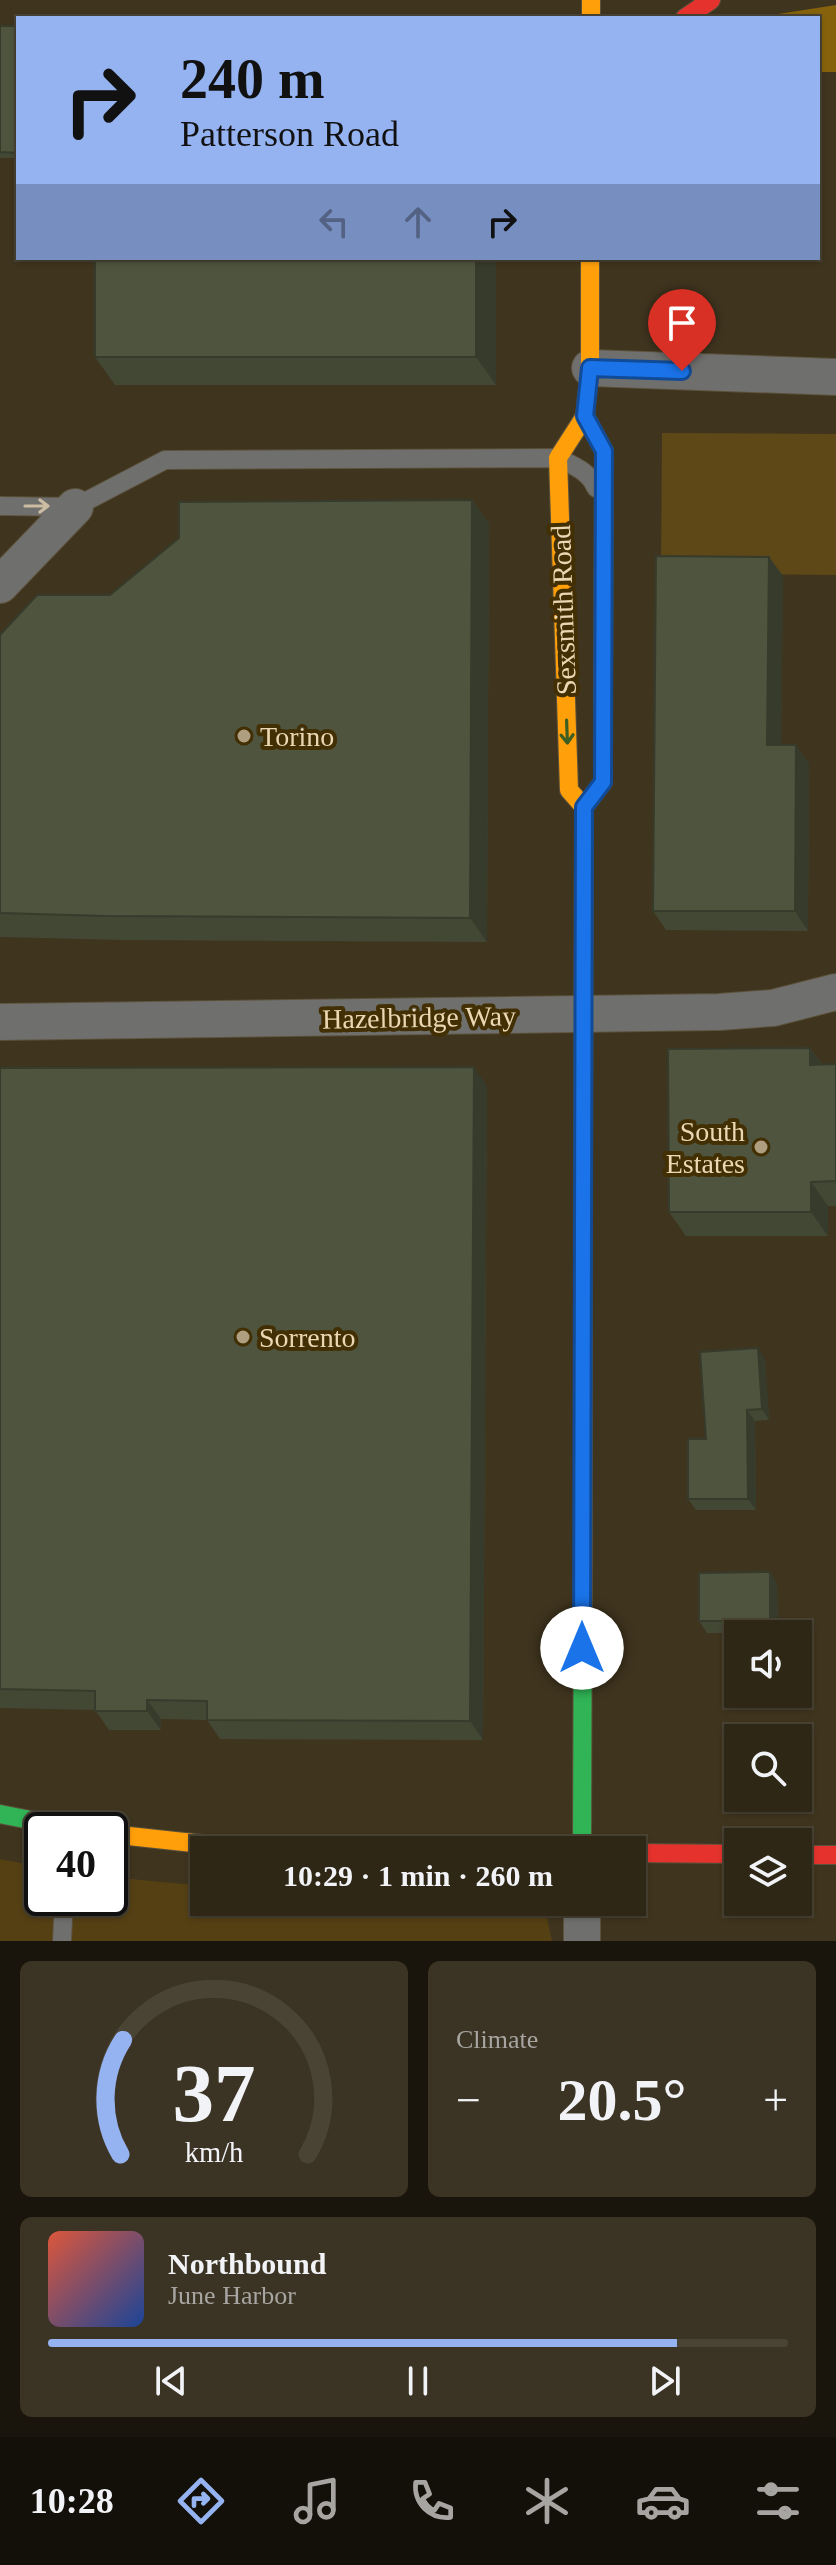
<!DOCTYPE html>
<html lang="en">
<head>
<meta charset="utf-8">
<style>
	:root { --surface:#2f2716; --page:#3b3323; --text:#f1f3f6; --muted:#a7a5a1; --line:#4a4435; --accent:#95b2f1 }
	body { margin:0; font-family:"Times New Roman",serif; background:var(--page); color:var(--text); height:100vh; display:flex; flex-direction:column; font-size:30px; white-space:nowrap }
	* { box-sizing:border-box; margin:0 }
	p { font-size:26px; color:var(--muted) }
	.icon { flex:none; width:44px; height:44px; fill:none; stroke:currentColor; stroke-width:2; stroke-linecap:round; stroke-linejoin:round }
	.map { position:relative; height:1941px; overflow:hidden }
	.sheet { display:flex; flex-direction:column; gap:20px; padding:20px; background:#1a150c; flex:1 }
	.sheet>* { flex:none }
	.banner { position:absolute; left:16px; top:16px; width:804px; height:244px; border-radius:0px; box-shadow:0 2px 6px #0004,0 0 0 2px var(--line); background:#95b2f1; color:#111; overflow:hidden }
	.controls { position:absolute; left:724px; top:1620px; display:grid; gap:16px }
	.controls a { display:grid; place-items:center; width:88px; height:88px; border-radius:0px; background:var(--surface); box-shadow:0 2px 6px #0004,0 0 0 2px var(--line); font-size:40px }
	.speed { position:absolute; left:24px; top:1812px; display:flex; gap:16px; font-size:40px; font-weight:700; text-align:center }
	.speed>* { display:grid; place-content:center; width:104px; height:104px; border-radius:50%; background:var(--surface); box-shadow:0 2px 6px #0004,0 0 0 2px var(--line); line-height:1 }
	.speed .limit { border:4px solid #111; border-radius:12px; background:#fff; color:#111 }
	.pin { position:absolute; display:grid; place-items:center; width:68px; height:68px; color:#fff; margin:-82px -34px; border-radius:50% 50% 50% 0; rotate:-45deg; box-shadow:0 0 8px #0007 }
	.pin .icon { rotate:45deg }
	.me { position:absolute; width:88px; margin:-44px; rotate:0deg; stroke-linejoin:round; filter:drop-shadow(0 0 6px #0008) }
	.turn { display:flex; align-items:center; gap:28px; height:168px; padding:0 32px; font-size:36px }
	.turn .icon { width:104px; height:104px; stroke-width:2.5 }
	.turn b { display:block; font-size:56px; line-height:68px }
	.lanes { display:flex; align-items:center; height:76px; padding:0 32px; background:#0003; justify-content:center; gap:40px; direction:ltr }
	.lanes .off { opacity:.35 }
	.big { font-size:60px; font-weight:600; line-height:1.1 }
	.sheet .card { flex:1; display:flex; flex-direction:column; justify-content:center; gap:12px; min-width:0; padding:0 28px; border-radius:12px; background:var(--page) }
	.sheet .dial { align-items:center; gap:0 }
	.dial svg { height:208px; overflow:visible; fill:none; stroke:var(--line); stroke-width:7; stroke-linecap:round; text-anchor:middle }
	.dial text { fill:var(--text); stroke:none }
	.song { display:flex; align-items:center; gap:24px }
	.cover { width:96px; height:96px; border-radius:12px; background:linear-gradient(135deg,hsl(10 70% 55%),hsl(220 70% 35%)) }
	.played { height:8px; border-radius:4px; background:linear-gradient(90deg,var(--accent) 85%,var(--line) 85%) }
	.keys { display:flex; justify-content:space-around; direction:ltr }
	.heat { display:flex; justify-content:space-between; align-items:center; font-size:44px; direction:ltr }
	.sheet .tiles { flex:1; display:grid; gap:20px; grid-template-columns:1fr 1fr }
	.card:last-child { grid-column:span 2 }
	.trip { position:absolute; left:190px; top:1836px; width:456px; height:80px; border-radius:0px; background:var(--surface); box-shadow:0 2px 6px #0004,0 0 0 2px var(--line); font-weight:600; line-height:80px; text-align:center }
	.tabs { display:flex; height:128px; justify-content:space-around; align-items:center; background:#131009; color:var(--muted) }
	.tabs .icon { width:56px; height:56px }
	.tabs .on { color:var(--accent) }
	.tabs b { font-size:36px; color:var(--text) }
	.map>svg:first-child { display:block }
	.built { fill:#554014 }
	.green { fill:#5f4817 }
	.forest { fill:#85620b }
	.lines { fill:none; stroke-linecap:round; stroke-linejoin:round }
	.lane-casing { stroke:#5c513b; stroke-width:20 }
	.street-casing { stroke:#5c513b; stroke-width:38 }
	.fast-casing { stroke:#5c513b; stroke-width:20 }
	.slow-casing { stroke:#5c513b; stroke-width:20 }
	.jam-casing { stroke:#5c513b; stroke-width:20 }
	.lane { stroke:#6f6f6d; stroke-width:18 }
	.street { stroke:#6f6f6d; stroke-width:36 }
	.fast { stroke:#30b455; stroke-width:18 }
	.slow { stroke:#ff9f0a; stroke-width:18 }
	.jam { stroke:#e5322d; stroke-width:18 }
	.wall { fill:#434835 }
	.shaded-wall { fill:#373b2b }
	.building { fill:#4e543e; stroke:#373b2b; stroke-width:2 }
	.oneway { stroke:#ccbda2 }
	.oneway2 { stroke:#3c5e20 }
	.route-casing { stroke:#114b97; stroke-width:20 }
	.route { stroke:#1a73e8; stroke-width:14 }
	.poi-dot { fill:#af9e7f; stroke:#422f03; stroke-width:3 }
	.labels { text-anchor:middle; stroke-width:8; stroke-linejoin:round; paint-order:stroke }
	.street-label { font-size:28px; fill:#ebd7b3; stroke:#422f03 }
	.poi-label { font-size:28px; fill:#ebd7b3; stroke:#422f03; text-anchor:start }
</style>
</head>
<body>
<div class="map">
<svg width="836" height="1941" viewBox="0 0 836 1941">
	<rect width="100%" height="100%" fill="#3f341e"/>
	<!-- built -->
	<path class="built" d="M0,1859L42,1867V1898H110V1877L204,1886V1902H535L547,1917L552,1941H0Z"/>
	<!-- green -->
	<path class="green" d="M662,433L836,434V575L661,573Z"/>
	<!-- forest -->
	<path class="forest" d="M836,5V72H818V18H752Z"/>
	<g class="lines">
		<defs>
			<path id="lane" d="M0,506L75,507L165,460L558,458C574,466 589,471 596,488
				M62,1941L64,1898"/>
			<path id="street" d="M590,368L836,377
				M0,585L75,507
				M0,1022L719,1012L773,1008L836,992
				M582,1902V1941"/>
			<path id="fast" d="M0,1814L81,1830
				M582,1850L583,1550"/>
			<path id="slow" d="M591,0V18
				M584,807L569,790L558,458L585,416L590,368V258
				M583,1164L584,807L603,782V687
				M110,1834L212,1845L383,1850"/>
			<path id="jam" d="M685,18L711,0
				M585,416L604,451L603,687
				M583,1550V1164
				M632,1853L738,1854
				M798,1855H836"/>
		</defs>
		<!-- lane casing -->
		<use href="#lane" class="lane-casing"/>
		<!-- street casing -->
		<use href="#street" class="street-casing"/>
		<!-- fast casing -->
		<use href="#fast" class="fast-casing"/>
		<!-- slow casing -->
		<use href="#slow" class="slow-casing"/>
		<!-- jam casing -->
		<use href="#jam" class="jam-casing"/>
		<!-- lane -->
		<use href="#lane" class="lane"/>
		<!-- street -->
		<use href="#street" class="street"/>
		<!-- fast -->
		<use href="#fast" class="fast"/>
		<!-- slow -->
		<use href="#slow" class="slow"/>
		<!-- jam -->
		<use href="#jam" class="jam"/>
	</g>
	<!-- wall -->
	<path class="wall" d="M0,26H18V158H0Z
		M496,258V385H115L95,357Z
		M472,500L489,524L487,942L123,940L0,937V635L110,595Z
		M769,557L783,576L781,745L809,764L808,931L666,930L653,911Z
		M810,1048L822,1064H836V1206H828V1236H686L669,1212Z
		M0,1068L487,1086L483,1740L220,1739L207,1720L161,1719V1730H109L95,1710L0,1708Z
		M765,1359L769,1420L755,1421L756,1510H696L688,1499L706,1439Z
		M777,1583L778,1633H707L699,1621Z"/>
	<!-- shaded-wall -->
	<path class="shaded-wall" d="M476,258H496V385L476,357Z
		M472,500L489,524L487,942L470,918Z
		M769,557L783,576L781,764L767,745Z
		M796,745L809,764L808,931L795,911Z
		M810,1048L827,1072L810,1065Z
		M474,1067L487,1086L483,1740L470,1721Z
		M811,1182L828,1206V1236L811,1212Z
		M758,1348L765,1359L769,1420L762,1409Z
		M747,1410L755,1421L756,1510L748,1499Z
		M770,1572L777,1583L778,1633L770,1621Z
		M147,1700L161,1719V1730L147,1711Z"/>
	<!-- building -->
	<path class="building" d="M0,26H18V153L0,152Z
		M95,258H476V357H95Z
		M472,500L470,918L106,916L0,913V635L37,595H110L179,538V502Z
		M656,556L769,557L767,745H796L795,911H653Z
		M810,1048V1065L836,1064V1181L811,1182V1212H669L668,1049Z
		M474,1067L470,1721L207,1720V1701L147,1700V1711H95V1691L0,1689V1068Z
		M758,1348L762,1409L747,1410L748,1499H688V1439H706L700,1352Z
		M770,1572V1621H699V1573Z"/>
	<!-- one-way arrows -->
	<defs><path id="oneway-shaft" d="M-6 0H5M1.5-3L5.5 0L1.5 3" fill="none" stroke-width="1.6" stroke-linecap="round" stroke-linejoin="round" transform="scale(2)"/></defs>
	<use class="oneway" href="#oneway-shaft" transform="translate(37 506)"/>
	<use class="oneway2" href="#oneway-shaft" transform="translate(567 732) rotate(88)"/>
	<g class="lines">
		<defs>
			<path id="route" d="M582,1648L584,807L603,782L604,451L585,416L590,368L682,371"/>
		</defs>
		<!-- route casing -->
		<use href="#route" class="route-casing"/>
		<!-- route -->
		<use href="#route" class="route"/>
	</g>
	<!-- markers -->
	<g class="poi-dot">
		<circle cx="244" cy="736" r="8"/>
		<circle cx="761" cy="1147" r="8"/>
		<circle cx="243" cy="1337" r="8"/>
	</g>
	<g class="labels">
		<!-- street labels -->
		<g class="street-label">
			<text transform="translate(563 610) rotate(-92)" y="10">Sexsmith Road</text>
			<text transform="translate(419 1017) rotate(-1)" y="10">Hazelbridge Way</text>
		</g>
		<!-- poi labels -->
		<g class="poi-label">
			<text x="260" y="746">Torino</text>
			<text x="745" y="1141" text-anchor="end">South<tspan x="745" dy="32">Estates</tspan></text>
			<text x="259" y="1347">Sorrento</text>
		</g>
	</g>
</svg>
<div class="controls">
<a><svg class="icon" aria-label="sound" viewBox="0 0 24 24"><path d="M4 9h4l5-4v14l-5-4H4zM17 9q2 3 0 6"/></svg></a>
<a><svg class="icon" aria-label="search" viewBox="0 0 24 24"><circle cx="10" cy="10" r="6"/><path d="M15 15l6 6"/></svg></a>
<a><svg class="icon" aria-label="layers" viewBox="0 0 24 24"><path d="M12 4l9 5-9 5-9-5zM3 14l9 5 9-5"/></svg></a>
</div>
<div class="speed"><div class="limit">40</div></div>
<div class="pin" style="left:682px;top:371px;background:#d93025"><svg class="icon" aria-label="arrive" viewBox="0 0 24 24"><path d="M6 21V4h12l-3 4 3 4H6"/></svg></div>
<svg class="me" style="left:582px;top:1648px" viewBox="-20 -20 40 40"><circle r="19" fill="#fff"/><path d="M0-13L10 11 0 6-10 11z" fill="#1a73e8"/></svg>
<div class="trip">10:29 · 1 min · 260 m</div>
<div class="banner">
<div class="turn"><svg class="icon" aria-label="right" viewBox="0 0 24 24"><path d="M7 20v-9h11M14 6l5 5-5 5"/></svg><div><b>240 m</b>Patterson Road</div></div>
<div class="lanes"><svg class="icon off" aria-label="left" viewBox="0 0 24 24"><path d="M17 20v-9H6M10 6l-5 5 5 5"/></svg><svg class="icon off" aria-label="ahead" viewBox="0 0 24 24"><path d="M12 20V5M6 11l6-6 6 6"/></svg><svg class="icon" aria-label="right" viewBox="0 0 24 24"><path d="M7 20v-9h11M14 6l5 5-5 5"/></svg></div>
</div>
</div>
<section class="sheet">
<div class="tiles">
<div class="card dial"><svg viewBox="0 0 100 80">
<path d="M14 69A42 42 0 1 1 86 69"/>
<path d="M14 69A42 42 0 0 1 15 25" stroke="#95b2f1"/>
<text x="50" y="56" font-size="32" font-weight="700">37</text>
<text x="50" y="72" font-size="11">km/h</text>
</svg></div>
<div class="card"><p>Climate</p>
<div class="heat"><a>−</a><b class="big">20.5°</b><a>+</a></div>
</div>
<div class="card">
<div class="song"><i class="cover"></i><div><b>Northbound</b><p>June Harbor</p></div></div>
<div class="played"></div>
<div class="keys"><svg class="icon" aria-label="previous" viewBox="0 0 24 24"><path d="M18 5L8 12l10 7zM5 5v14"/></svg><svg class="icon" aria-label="pause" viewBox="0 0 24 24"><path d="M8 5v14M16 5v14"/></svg><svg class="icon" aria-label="next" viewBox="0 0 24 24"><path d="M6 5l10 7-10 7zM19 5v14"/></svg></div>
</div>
</div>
</section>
<nav class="tabs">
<b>10:28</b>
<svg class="icon on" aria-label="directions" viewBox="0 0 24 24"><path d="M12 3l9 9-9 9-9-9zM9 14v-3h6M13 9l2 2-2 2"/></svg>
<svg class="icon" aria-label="music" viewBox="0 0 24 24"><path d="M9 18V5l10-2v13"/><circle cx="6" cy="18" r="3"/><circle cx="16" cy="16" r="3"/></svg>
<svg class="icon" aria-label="phone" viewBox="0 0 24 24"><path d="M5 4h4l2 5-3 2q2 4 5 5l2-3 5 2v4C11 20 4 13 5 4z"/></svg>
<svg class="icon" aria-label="climate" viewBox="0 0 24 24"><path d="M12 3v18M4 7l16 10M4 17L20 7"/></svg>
<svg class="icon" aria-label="car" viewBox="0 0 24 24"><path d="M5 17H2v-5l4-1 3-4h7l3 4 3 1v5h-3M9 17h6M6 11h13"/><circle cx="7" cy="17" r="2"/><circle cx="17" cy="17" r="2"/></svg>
<svg class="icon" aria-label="filters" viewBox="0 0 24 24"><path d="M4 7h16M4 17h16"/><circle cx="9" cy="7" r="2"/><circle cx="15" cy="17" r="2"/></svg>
</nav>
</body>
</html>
